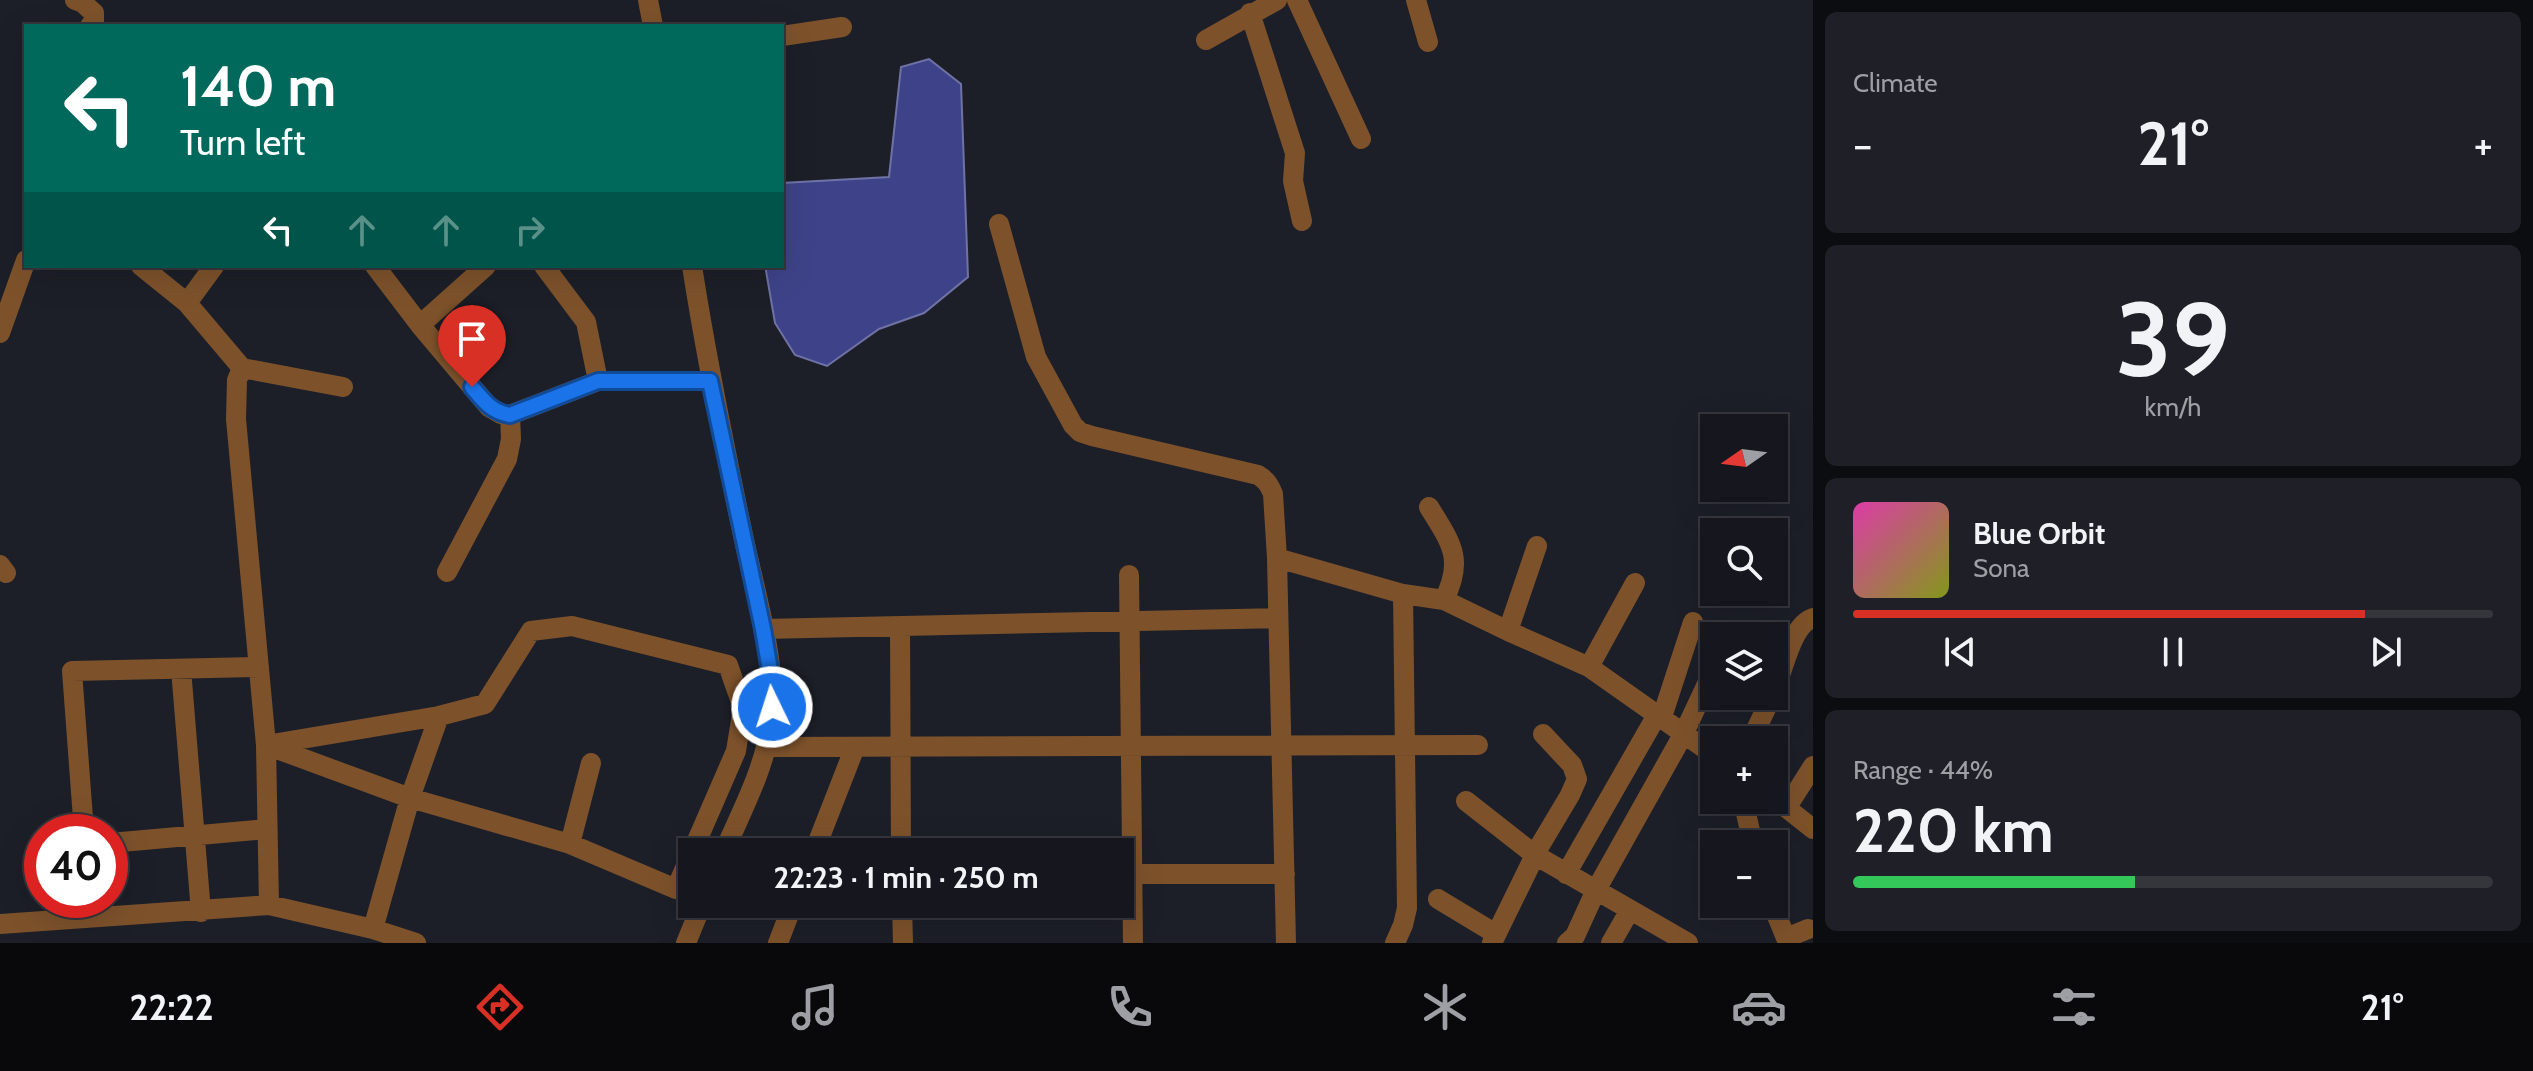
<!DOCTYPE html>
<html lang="en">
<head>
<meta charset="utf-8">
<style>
	:root { --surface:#16171e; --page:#1f2027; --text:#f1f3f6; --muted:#9e9fa4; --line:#35363c; --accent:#d93025 }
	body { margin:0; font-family:Cabin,sans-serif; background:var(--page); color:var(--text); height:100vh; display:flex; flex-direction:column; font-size:30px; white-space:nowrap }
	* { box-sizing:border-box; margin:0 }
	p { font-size:26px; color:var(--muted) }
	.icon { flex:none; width:44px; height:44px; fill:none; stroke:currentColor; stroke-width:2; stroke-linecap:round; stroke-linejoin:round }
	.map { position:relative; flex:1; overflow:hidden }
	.panel { display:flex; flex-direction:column; gap:12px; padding:12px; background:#0c0d10; width:720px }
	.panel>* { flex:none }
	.hud { position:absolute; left:24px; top:24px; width:760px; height:244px; border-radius:0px; box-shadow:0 8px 32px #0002,0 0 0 2px var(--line); background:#00695c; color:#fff; overflow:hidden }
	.needle { width:52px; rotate:256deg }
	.tools { position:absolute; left:1700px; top:414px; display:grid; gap:16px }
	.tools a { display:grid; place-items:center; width:88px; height:88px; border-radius:0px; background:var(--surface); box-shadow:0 8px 32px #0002,0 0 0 2px var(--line); font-size:40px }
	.speed { position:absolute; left:24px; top:814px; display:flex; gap:16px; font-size:40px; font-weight:700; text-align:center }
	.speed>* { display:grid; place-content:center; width:104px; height:104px; border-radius:50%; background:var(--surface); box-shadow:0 8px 32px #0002,0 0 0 2px var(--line); line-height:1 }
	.speed .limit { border:12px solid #d22; background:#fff; color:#111 }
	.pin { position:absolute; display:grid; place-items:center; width:68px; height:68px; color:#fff; margin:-82px -34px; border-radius:50% 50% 50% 0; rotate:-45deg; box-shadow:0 0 8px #0007 }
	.pin .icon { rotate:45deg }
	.me { position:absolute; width:88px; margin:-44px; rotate:356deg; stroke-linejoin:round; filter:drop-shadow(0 0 6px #0008) }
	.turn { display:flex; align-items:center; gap:28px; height:168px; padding:0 24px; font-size:36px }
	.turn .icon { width:104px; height:104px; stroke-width:2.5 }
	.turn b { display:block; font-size:56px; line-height:68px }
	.lanes { display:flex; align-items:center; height:76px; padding:0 24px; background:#0003; justify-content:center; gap:40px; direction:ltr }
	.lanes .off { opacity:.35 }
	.big { font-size:60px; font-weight:800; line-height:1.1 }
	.panel .widget { flex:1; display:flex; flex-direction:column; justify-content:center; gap:12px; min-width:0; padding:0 28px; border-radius:12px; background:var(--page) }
	.panel .dial { align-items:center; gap:0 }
	.dial b { font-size:104px; line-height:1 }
	.song { display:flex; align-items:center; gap:24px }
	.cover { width:96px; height:96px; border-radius:12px; background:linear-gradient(135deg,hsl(320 70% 55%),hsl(70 70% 35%)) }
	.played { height:8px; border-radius:4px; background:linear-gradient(90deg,var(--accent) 80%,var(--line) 80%) }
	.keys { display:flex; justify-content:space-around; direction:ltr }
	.heat { display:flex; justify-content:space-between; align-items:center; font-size:44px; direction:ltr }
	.charge { height:12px; border-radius:6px; background:linear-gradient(90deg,#34c759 44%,var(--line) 0) }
	.trip { position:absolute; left:678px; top:838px; width:456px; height:80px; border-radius:0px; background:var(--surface); box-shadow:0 8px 32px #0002,0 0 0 2px var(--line); font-weight:800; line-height:80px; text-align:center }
	.tabs { display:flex; height:128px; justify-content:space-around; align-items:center; background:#09090c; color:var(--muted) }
	.tabs .icon { width:56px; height:56px }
	.tabs .on { color:var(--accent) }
	.tabs b { font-size:36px; color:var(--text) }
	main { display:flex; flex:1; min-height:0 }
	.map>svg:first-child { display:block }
	.water { fill:#3e4389; stroke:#6e72a5; stroke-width:2 }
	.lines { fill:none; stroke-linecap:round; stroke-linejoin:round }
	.minor { stroke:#7d522b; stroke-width:20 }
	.route-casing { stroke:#114b97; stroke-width:20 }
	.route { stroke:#1a73e8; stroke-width:14 }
</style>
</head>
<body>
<main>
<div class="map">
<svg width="1813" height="943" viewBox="0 0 1813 943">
	<rect width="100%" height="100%" fill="#1d1f28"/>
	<!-- water -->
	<path class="water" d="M929,59L961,84L968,277L924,313L879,329L827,366L795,355L775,323L766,271V266H782V183L889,177L901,67Z"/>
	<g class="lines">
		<!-- minor -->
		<path class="minor" d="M75,0L83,3L94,13V21L90,26
			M648,0L653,26
			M1297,0L1361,139
			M1416,0L1428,42
			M1250,13L1295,153L1293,181L1302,221
			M782,36L842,27
			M1206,40L1277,0
			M999,224L1036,357L1073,425L1080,432L1092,436L1258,475C1266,480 1269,484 1273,494L1277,558L1286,943
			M141,266L187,303L242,368L237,380L236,419L266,745L269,905
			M375,266L420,325L489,407L501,414L510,415L598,381H710
			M544,266L586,322L598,381
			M692,266C706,356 724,445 743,535C755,593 779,668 770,727C764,770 741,812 724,852
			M187,303L214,266
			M420,325L486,266
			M0,333L26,260
			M242,368L343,387
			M1429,507C1450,542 1465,558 1444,600
			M1277,558L1403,594L1444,600L1508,631L1589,667L1714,755
			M0,565L6,573
			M447,572L507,459L511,439L510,415
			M1129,575L1133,943
			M572,626L728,665L743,708L736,751L676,889L570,844L410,798L266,745L439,716L485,704L531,631Z
			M900,626L901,852
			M763,629L1278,618
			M1508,631L1537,546
			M1589,667L1635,583
			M181,669L201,912
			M1774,691C1784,670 1791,625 1813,618
			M1662,717L1693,622
			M1751,740L1772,696
			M766,747L1478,745
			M1774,798L1813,829
			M1743,800L1753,844
			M1466,801L1535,855L1688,943
			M1787,807L1813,766
			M84,832L72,671L259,667
			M110,843L267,829
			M570,844L591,763
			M814,852L855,747
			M1120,874H1285
			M1566,874L1657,715
			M1438,899L1496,934
			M902,904L903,943
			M1772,904L1786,938L1808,929
			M0,924L269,905L373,929L416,943
			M373,929L410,798L439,716
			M686,943L702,904
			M778,943L793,904
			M1395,943L1403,925L1407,908L1403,594
			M1492,943L1539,847L1570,795L1577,779L1572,765L1543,734
			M1567,943L1575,936L1596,890L1684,733L1714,669
			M1611,943L1630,910"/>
	</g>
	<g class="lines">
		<defs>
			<path id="route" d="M472,387C483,400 491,412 510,415L598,381H710L763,629L773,688L772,707"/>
		</defs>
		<!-- route casing -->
		<use href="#route" class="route-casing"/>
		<!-- route -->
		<use href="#route" class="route"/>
	</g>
</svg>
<div class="tools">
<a><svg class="needle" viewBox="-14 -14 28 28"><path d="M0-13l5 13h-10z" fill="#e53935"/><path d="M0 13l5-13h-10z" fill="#9e9fa4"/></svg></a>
<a><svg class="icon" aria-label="search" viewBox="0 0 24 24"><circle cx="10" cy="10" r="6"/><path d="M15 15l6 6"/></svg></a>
<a><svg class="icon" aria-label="layers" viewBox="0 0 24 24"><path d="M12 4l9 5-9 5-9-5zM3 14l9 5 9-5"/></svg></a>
<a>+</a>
<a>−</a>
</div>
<div class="speed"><div class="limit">40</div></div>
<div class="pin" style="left:472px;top:387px;background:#d93025"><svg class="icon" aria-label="arrive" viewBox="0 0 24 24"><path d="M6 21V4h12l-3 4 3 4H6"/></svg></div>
<svg class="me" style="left:772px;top:707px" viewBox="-20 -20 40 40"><circle r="17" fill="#1a73e8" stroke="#fff" stroke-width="3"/><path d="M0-11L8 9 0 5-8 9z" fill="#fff"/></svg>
<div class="trip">22:23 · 1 min · 250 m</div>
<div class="hud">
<div class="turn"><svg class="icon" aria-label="left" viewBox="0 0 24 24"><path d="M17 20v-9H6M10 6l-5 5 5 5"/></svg><div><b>140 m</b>Turn left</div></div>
<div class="lanes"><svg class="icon" aria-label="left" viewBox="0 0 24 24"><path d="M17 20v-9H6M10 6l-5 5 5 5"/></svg><svg class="icon off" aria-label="ahead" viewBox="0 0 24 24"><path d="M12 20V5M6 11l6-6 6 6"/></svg><svg class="icon off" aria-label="ahead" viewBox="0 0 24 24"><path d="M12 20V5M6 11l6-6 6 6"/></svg><svg class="icon off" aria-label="right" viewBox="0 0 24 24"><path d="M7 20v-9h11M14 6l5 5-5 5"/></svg></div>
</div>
</div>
<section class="panel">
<div class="widget"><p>Climate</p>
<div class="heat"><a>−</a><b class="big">21°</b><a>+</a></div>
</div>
<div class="widget dial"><b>39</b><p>km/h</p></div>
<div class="widget">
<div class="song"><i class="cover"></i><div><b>Blue Orbit</b><p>Sona</p></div></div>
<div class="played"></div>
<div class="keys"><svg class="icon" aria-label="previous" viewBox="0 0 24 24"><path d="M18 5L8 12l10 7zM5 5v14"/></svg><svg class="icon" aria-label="pause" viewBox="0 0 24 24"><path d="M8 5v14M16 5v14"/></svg><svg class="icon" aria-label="next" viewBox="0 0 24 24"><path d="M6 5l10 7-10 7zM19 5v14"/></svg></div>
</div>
<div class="widget"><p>Range · 44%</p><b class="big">220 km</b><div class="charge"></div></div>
</section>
</main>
<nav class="tabs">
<b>22:22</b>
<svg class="icon on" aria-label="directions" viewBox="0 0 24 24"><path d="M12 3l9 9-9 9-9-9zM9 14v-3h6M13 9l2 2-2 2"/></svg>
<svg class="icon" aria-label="music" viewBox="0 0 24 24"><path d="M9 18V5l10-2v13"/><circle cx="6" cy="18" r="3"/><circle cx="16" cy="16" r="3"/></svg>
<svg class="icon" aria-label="phone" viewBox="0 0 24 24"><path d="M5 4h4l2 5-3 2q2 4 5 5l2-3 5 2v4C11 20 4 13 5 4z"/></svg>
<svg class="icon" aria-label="climate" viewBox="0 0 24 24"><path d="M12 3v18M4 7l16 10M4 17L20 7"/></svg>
<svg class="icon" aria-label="car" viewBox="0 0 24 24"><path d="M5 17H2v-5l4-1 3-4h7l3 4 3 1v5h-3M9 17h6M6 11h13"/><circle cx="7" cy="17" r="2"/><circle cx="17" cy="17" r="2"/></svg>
<svg class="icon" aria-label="filters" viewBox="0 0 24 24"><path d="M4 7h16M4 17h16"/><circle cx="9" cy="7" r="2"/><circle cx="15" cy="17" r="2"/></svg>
<b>21°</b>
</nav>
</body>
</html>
